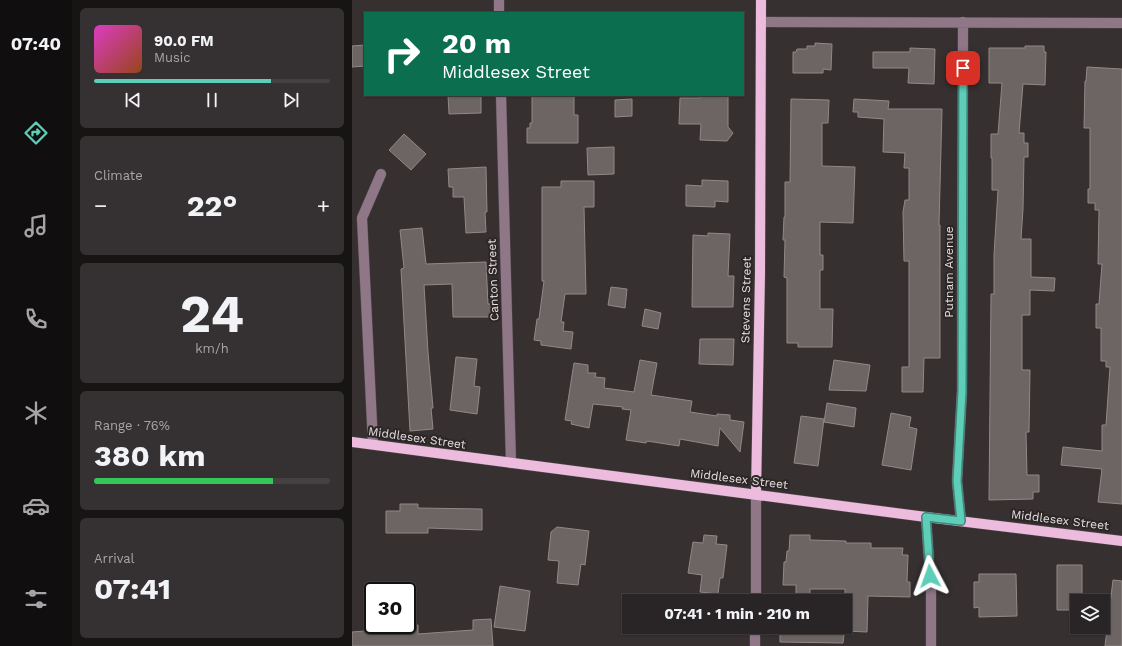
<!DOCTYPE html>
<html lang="en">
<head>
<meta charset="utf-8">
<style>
	:root { --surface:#292425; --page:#353032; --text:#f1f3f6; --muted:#a5a4a7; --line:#454142; --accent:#5eceb8 }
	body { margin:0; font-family:"Work Sans",sans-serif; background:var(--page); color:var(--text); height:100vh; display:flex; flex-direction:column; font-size:15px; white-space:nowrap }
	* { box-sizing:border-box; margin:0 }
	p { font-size:13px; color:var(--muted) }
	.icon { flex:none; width:22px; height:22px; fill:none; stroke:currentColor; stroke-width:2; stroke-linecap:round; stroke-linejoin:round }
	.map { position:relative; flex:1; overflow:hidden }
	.sheet { display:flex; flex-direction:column; gap:8px; padding:8px; background:#171414; width:280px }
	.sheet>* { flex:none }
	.guide { position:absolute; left:12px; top:12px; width:380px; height:84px; border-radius:0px; box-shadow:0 1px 3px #0004,0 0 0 1px var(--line); background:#0b6e4f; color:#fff; overflow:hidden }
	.buttons { position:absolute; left:718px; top:594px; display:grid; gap:8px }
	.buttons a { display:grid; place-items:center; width:40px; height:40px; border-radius:0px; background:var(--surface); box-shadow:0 1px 3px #0004,0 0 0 1px var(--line); font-size:20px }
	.speed { position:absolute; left:12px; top:582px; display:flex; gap:8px; font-size:20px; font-weight:700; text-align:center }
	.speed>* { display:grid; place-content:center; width:52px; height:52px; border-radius:50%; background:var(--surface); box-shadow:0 1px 3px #0004,0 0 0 1px var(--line); line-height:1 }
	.speed .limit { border:2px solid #111; border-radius:6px; background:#fff; color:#111 }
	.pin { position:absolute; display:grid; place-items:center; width:34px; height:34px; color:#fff; margin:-17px; border-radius:8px; box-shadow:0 2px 6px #0006 }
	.me { position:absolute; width:44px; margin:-22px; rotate:356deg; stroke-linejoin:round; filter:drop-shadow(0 0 3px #0008) }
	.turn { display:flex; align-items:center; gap:14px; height:84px; padding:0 12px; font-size:18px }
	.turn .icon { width:52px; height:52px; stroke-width:2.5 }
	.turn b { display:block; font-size:28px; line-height:34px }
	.big { font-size:30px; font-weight:700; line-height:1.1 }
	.sheet .card { flex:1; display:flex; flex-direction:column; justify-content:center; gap:6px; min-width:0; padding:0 14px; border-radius:6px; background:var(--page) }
	.sheet .dial { align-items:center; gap:0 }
	.dial b { font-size:52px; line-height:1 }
	.song { display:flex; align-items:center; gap:12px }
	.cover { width:48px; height:48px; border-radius:6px; background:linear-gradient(135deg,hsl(310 70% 55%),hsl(20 70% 35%)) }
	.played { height:4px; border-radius:2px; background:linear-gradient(90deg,var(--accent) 75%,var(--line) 75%) }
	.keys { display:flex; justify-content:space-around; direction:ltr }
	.heat { display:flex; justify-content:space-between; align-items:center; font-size:22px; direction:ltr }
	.charge { height:6px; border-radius:3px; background:linear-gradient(90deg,#34c759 76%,var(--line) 0) }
	.trip { position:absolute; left:270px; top:594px; width:230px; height:40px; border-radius:0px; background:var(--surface); box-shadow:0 1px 3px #0004,0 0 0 1px var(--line); font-weight:700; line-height:40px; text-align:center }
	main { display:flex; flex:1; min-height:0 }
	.menu { display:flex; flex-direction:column; width:72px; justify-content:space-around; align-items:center; background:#100e0f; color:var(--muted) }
	.menu .icon { width:28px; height:28px }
	.menu .current { color:var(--accent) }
	.menu b { font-size:18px; color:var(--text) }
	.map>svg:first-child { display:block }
	.building { fill:#6c6563; stroke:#908986 }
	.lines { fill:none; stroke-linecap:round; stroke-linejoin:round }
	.minor-casing { stroke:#534c4d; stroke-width:11 }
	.major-casing { stroke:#534c4d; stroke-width:11 }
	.minor { stroke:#8f7788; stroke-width:10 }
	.major { stroke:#ecbbde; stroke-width:10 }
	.route-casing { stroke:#3d8678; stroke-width:10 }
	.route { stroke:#5eceb8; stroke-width:7 }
	.labels { text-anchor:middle; stroke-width:4; stroke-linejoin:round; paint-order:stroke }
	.street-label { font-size:12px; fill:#e3dedf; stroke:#2d2627 }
</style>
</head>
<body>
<main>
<nav class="menu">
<b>07:40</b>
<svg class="icon current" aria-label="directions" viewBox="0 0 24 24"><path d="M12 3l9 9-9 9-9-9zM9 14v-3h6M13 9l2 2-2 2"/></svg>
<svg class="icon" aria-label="music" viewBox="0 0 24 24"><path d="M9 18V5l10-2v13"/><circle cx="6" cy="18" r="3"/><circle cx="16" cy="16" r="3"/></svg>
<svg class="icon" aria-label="phone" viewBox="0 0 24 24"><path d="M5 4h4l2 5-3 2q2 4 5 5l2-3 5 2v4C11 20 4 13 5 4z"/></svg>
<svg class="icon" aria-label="climate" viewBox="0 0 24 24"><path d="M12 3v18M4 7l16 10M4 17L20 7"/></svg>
<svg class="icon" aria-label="car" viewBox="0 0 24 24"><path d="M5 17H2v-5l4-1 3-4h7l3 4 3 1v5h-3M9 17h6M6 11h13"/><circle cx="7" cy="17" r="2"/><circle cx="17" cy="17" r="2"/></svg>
<svg class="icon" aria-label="filters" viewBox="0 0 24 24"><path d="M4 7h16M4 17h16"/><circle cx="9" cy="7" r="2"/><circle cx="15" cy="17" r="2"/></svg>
</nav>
<section class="sheet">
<div class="card">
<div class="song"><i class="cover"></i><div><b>90.0 FM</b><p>Music</p></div></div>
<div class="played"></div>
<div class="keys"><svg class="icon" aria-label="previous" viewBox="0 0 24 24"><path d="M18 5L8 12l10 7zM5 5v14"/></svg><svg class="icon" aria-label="pause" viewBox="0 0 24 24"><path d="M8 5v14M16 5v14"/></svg><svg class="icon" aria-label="next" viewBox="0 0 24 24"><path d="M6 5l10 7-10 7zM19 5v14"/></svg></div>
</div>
<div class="card"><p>Climate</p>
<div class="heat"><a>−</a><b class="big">22°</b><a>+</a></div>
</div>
<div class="card dial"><b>24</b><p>km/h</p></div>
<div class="card"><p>Range · 76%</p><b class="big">380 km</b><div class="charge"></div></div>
<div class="card"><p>Arrival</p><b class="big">07:41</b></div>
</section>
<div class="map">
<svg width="770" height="646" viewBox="0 0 770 646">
	<rect width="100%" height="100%" fill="#373031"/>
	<!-- building -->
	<path class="building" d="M463,43L480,44L479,70L471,69V73H441V52H444L445,49H455V46H463Z
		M13,45V66L0,67V46Z
		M673,46H692V52H694L693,85L671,84L667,133H672V143H676V157H672L671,209L669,239H679V277L703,278L702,291L678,290V315H670V370H678L677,432H674L675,475H687V492H681V499L637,500L639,294H642V255L646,190H640V158H639V134H646L650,83H637V48H673Z
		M558,48L583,49L582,84L556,83L557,68H521V52H558Z
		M735,67L770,69V504L746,502L750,469L709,465L711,447L750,451V425H754L758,367H754V361H749V328H744V304H747L750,264H746L747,210H743V203H736V189H738V128H732L733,81H734Z
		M96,95H129V113L97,114Z
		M180,95H222V115H226V143H175V128H178V123H180Z
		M348,95H376V127L381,133L375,141L348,140L349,124H327L328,98H348Z
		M280,99V116L263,117V100Z
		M439,99L477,100L476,123H470V166L503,167L501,223L468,222V255H471V270H468V309H481L480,347H446V343H435V278L432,277L433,240H431L432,217H433V182H438Z
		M502,99L537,101L536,109H590L587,225H588V358H572L571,392H550V367H557V261H552L551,212L553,200H557V168H552L553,153L531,152L532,119L506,117V112H501Z
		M52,134L74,154L59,170L37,150Z
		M262,147V174L236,175L235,148Z
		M134,167L135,212H133L134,232L114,233L112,197H101V187H97L96,169Z
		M350,180L376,181V202L363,201V207L334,206V185L350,186Z
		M209,181H242V207H232L234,294H213L209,322H212L211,331L221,332L219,349L189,345V341L182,340L185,319H187L192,281H190V187H209Z
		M70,228L74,264L134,262L136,304H139V317H101L100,284L72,285L76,352L81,408H79L81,429L58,431L49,269L52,268L48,230Z
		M356,233L378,234L376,276H382L381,307H340L341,235L356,236Z
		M259,287L275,289L273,308L256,305Z
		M293,309L309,313L306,329L290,326Z
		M348,339H382L381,365L347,364Z
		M104,357L125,359L122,386L128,387L125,414L98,410Z
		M288,360L305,363L299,395L340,401L338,412L365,416V414L378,415V420L392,422L388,452L368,428L366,446L328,439L327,446L295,441L294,443L274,440L279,410L270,409L271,407L241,404L237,428L219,424L220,421L213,420L222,363L236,365V373H244L243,377L253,378L252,388L282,392Z
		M482,360L518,365L514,391L477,390Z
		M475,403L504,408L502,427L472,422Z
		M539,413L559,417L557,427L565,429L559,470L530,465Z
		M449,416L472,419L466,466L442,463Z
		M48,504H66V508L130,509V530L76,528V533H34V511H48Z
		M205,527L237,531L233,565L229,564L226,585L205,583L207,561L196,560L199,532Z
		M352,535L365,536L364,544L375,545L371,578H368L366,594L348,592L350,575L336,573L341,542L351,543Z
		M438,535H458V540L494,541V543H519V548H551L550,555H556L555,582H558V597L516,596L515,632L493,631V589H458V601H444V585H431L432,562H434L435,551H437Z
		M705,565H730V601H725V610H705Z
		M627,574H664L665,616L627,617V607L622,608V582H627Z
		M761,580L770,581V646H753Z
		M148,586L178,591L173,631L142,627Z
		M139,619L141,646H0V632L38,629V625H66V634L121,630V620Z
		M428,627H493L491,643L428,642Z"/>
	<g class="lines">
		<defs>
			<path id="minor" d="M147,0V13
				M409,22L770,23
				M149,95L159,463
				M21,444L10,218L29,174
				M574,517L579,590V646
				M609,521L605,481L610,391L611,22
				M404,601V494
				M403,646V627"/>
			<path id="major" d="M0,442L574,517L770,541
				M404,494L408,273L409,0"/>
		</defs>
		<!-- minor casing -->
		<use href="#minor" class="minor-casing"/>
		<!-- major casing -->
		<use href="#major" class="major-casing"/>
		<!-- minor -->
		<use href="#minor" class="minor"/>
		<!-- major -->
		<use href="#major" class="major"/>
	</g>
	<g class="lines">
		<defs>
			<path id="route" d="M578,576L574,517L609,521L605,481L610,391L611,68"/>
		</defs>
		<!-- route casing -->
		<use href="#route" class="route-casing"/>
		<!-- route -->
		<use href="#route" class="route"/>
	</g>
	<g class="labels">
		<!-- street labels -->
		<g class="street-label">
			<text transform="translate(597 272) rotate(-90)" y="4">Putnam Avenue</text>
			<text transform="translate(141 280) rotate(-92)" y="4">Canton Street</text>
			<text transform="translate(394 300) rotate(-89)" y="4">Stevens Street</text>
			<text transform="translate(65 438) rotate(8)" y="4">Middlesex Street</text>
			<text transform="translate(387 479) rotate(7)" y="4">Middlesex Street</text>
			<text transform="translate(708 520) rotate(7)" y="4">Middlesex Street</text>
		</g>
	</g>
</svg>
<div class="buttons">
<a><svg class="icon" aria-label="layers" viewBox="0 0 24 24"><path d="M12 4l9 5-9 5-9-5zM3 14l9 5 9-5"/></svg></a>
</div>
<div class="speed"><div class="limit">30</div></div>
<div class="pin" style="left:611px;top:68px;background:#d93025"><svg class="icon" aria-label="arrive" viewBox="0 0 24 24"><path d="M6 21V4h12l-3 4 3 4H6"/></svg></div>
<svg class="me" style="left:578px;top:576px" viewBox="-20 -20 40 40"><path d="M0-17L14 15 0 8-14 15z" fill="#5eceb8" stroke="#fff" stroke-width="4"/></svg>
<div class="trip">07:41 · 1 min · 210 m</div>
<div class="guide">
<div class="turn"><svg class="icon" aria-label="right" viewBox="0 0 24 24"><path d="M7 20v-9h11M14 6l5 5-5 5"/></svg><div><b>20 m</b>Middlesex Street</div></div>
</div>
</div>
</main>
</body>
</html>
